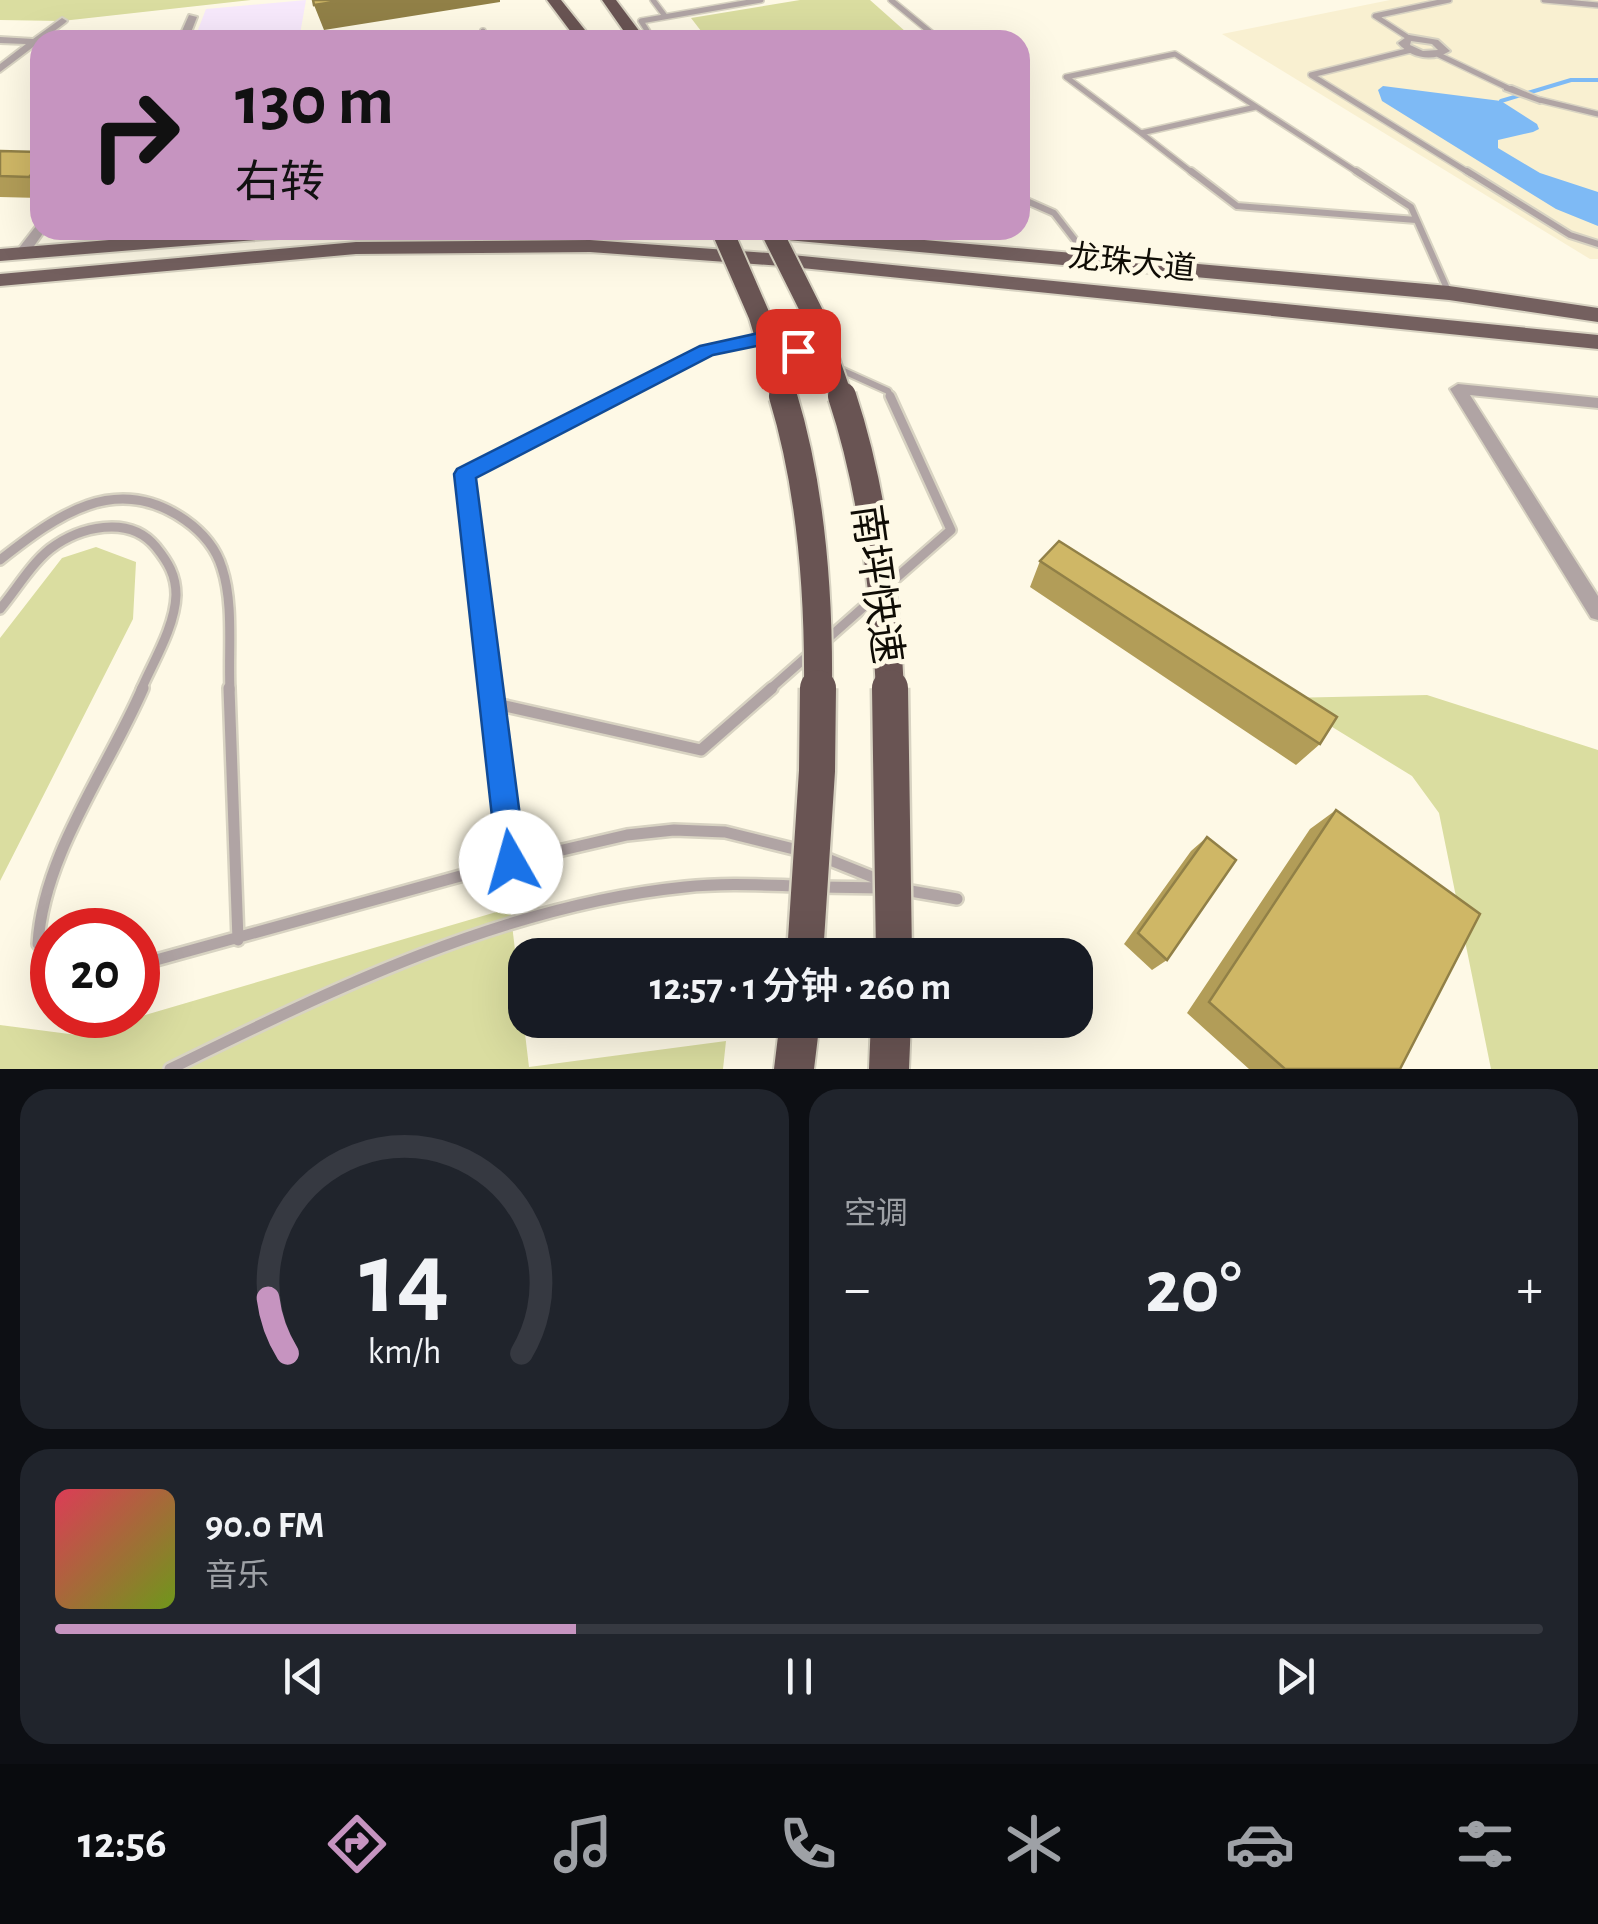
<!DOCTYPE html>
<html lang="zh">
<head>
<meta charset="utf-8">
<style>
	:root { --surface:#171b24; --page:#20242c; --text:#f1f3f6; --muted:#9ea1a6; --line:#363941; --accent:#c694c0 }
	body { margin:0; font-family:"Alegreya Sans","Noto Sans SC",sans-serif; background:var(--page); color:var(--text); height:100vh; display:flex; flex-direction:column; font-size:38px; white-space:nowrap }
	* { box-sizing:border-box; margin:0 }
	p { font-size:32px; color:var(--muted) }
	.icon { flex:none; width:55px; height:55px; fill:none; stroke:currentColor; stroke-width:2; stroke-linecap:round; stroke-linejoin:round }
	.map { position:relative; height:1069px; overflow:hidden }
	.panel { display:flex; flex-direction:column; gap:20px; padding:20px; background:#0d0f14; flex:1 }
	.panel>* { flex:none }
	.banner { position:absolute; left:30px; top:30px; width:1000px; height:210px; border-radius:30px; box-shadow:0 10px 40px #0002; background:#c694c0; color:#111; overflow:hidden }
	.speed { position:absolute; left:30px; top:908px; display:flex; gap:20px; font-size:50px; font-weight:700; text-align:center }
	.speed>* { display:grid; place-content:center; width:130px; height:130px; border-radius:50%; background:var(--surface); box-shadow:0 10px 40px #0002; line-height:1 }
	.speed .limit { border:15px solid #d22; background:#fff; color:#111 }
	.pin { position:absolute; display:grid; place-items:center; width:85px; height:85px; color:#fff; margin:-42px; border-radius:20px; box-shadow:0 5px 15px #0006 }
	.me { position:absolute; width:110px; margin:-55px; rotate:353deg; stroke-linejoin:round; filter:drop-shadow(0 0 8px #0008) }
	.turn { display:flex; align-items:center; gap:35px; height:210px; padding:0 40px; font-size:45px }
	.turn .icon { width:130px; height:130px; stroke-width:2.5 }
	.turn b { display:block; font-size:70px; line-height:85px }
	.big { font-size:75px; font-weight:600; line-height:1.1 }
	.panel .widget { flex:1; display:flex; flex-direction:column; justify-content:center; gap:15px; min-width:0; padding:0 35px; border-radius:30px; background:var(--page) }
	.panel .dial { align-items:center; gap:0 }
	.dial svg { height:260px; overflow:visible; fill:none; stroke:var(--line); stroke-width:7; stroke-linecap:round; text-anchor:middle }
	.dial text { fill:var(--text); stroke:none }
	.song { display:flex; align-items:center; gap:30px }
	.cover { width:120px; height:120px; border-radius:15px; background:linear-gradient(135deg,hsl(350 70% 55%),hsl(80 70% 35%)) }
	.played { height:10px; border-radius:5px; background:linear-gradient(90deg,var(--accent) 35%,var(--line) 35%) }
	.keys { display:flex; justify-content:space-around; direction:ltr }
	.heat { display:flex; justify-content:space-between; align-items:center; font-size:55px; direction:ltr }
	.panel .tiles { flex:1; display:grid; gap:20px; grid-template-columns:1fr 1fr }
	.widget:last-child { grid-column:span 2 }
	.trip { position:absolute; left:508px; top:938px; width:585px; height:100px; border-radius:30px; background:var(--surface); box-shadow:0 10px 40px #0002; font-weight:600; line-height:100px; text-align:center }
	.tabs { display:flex; height:160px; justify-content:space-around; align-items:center; background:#090b0e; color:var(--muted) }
	.tabs .icon { width:70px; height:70px }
	.tabs .current { color:var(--accent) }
	.tabs b { font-size:45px; color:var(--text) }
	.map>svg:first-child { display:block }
	.commercial { fill:#f7e9fc }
	.built { fill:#f9f0d1 }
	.green { fill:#dadda0 }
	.water { fill:#7ebaf5 }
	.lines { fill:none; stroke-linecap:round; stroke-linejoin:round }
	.stream { stroke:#7ebaf5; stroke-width:4 }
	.service-far3-casing { stroke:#d8d3c2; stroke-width:8 }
	.service-far2-casing { stroke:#d8d3c2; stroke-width:10 }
	.service-far1-casing { stroke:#d8d3c2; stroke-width:14 }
	.service-casing { stroke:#d8d3c2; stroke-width:16 }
	.minor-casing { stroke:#d8d3c2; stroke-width:4 }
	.primary-casing { stroke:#d8d3c2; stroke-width:4 }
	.trunk-casing { stroke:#d8d3c2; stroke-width:4 }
	.service-far3 { stroke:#b0a4a4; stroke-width:5 }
	.service-far2 { stroke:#b0a4a4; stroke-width:6 }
	.service-far1 { stroke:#b0a4a4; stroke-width:9 }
	.service { stroke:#b0a4a4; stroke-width:11 }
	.minor { fill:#b0a4a4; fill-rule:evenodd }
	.primary { fill:#74605f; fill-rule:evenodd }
	.trunk { fill:#695453; fill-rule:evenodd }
	.trunk-bridge-far2-casing { stroke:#d8d3c2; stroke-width:25; stroke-linecap:butt }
	.trunk-bridge-far1-casing { stroke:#d8d3c2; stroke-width:32; stroke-linecap:butt }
	.trunk-bridge-casing { stroke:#d8d3c2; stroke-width:41; stroke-linecap:butt }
	.trunk-bridge-far2 { stroke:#695453; stroke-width:21 }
	.trunk-bridge-far1 { stroke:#695453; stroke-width:28 }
	.trunk-bridge { stroke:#695453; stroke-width:36 }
	.wall { fill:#b29d58 }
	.shaded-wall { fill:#918047 }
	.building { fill:#cfb766; stroke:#918047; stroke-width:2.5 }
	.route { fill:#1a73e8; stroke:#114b97; stroke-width:2.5 }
	.labels { text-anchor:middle; stroke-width:10; stroke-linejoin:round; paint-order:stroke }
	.far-street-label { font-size:32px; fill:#0f0c05; stroke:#fef9e6 }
	.street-label { font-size:40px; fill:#0f0c05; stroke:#fef9e6 }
</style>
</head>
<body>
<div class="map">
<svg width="1598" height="1069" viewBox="0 0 1598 1069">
	<rect width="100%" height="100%" fill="#fef9e6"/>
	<!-- commercial -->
	<path class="commercial" d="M306,0L299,40H194L206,9Z"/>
	<!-- built -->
	<path class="built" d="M1390,0H1598V259H1590L1222,34Z"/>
	<!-- green -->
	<path class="green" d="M0,0H251L62,21L0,20Z
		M800,0H870L915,40H708L691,18Z
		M96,547L136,562L133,619L0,881V638L62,558Z
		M1427,695L1598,750V1069H1491L1439,813L1412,776L1285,698Z
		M510,908L529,1067L726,1041L723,1069H0V1025L77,1035Z"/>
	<!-- water -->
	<path class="water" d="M1383,86L1501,101L1537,124L1539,129L1533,132L1498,140V148L1540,173L1598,192V226L1556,209L1382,101L1378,90Z"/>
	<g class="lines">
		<!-- stream -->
		<path class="stream" d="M1501,101L1571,80H1598"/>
		<defs>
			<path id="service-far3" d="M653,0L665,16
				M891,0L940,40
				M1544,0L1598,5
				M483,31L485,40
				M1409,38L1375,16L1449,0
				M653,40L641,21L761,0
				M1411,50L1311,75L1471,174
				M1439,55L1508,88
				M1540,100L1598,114
				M1141,133L1066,77L1175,54L1360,174
				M1194,174L1141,133L1256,107"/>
			<path id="service-far2" d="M1191,171L1237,206L1416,220
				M1356,171L1411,207L1449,293
				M1467,171L1570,235L1598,244
				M1020,198L1054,213L1092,262
				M613,398L707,350L768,337L888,391L891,398"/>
			<path id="service-far1" d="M0,560C57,515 116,472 185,520C202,532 216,548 222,568C234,604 228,652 230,690
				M887,586L951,530L890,396
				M0,609C16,590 31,564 50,549C79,527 129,514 156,547C168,562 176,575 176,595C175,627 153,662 141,690
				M824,642L876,596
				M491,690L465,474L618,396
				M769,690L812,652"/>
			<path id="service" d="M229,688L238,940
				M490,688L511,862
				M492,703L701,750L772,688
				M820,856L885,882
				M819,887L884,888
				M899,889L957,899
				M52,960L38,944C43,855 108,769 143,688
				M138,965L511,862L627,835L674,830L725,832L806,852
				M170,1069C331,990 504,905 685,887C723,883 761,885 799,886"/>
			<path id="minor" d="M189,15L197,17L188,40H178Z
				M62,18L67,21L65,23L0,72V64L26,44L0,43V37L33,39Z
				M1409,35L1438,40L1450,51C1433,62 1412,59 1398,43ZM1411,41L1432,44L1438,50L1423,51L1410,45Z
				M1504,86H1512L1545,100L1540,103L1504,90Z
				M40,225V230L44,232L27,256H17L15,253L36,226Z
				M1458,384L1598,398V408L1470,395L1598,596V620L1591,618L1450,389Z"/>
			<path id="primary" d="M230,230H313L303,236L0,261V249Z
				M733,230H811L1449,286L1598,308V322L1449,300L743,236Z
				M590,240L782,254L1598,335V349L782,266L590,252L356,254L0,286V274L356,242Z"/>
			<path id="trunk" d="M547,0H561L593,40H577Z
				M602,0H616L646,40H630Z
				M780,1020H820L814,1069H774Z
				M871,1020H911L909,1069H869Z"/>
		</defs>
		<!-- service-far3 casing -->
		<use href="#service-far3" class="service-far3-casing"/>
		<!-- service-far2 casing -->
		<use href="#service-far2" class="service-far2-casing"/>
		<!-- service-far1 casing -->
		<use href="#service-far1" class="service-far1-casing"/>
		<!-- service casing -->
		<use href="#service" class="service-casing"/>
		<!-- minor casing -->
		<use href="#minor" class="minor-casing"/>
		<!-- primary casing -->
		<use href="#primary" class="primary-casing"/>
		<!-- trunk casing -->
		<use href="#trunk" class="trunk-casing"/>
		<!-- service-far3 -->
		<use href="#service-far3" class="service-far3"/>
		<!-- service-far2 -->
		<use href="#service-far2" class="service-far2"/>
		<!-- service-far1 -->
		<use href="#service-far1" class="service-far1"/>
		<!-- service -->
		<use href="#service" class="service"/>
		<!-- minor -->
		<use href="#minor" class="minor"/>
		<!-- primary -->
		<use href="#primary" class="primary"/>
		<!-- trunk -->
		<use href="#trunk" class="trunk"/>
		<defs>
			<path id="trunk-bridge-far2" d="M722,230L759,315L784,398
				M771,230L813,314L842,398"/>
			<path id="trunk-bridge-far1" d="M783,396C811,488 819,594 818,690
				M842,396C873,489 885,593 890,690"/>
			<path id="trunk-bridge" d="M890,688L894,955
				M805,955L817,771L818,688"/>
		</defs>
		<!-- trunk-bridge-far2 casing -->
		<use href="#trunk-bridge-far2" class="trunk-bridge-far2-casing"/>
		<!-- trunk-bridge-far1 casing -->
		<use href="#trunk-bridge-far1" class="trunk-bridge-far1-casing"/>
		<!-- trunk-bridge casing -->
		<use href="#trunk-bridge" class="trunk-bridge-casing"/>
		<!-- trunk-bridge-far2 -->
		<use href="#trunk-bridge-far2" class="trunk-bridge-far2"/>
		<!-- trunk-bridge-far1 -->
		<use href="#trunk-bridge-far1" class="trunk-bridge-far1"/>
		<!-- trunk-bridge -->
		<use href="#trunk-bridge" class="trunk-bridge"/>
	</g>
	<!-- wall -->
	<path class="wall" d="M0,151L40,152V198L0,197Z
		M1040,561L1320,744L1296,765L1030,587Z
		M1336,810L1400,1069H1249L1187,1013L1310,829Z
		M1207,837L1167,960L1152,970L1124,944L1191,851Z"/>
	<!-- shaded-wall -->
	<path class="shaded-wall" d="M347,0H500V2L324,30L314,5Z
		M40,166V191L29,177Z"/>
	<!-- building -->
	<path class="building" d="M313,0H347L314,5Z
		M0,151L40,152V166L29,177L0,176Z
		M1059,541L1337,717L1320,744L1040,561Z
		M1336,810L1480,914L1400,1069H1285L1209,1002Z
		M1207,837L1236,860L1167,960L1138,933Z"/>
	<!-- route -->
	<path class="route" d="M768,331L807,351L798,357L766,344L713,355L476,478L526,862L522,873L511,877L501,873L497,862L454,474L457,469L700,346Z"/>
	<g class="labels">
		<!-- far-street labels -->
		<g class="far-street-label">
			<text transform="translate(1132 262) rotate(6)" y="11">龙珠大道</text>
		</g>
		<!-- street labels -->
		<g class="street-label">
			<text transform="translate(878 584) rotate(82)" y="14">南坪快速</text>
		</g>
	</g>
</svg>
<div class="speed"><div class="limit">20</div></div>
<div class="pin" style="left:798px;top:351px;background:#d93025"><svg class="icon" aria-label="arrive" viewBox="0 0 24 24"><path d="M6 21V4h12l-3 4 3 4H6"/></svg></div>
<svg class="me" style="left:511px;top:862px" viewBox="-20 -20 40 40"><circle r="19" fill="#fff"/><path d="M0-13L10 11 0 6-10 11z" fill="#1a73e8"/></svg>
<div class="trip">12:57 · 1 分钟 · 260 m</div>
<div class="banner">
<div class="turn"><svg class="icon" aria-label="right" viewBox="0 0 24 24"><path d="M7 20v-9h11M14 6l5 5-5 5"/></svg><div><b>130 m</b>右转</div></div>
</div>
</div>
<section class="panel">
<div class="tiles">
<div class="widget dial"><svg viewBox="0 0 100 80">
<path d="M14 69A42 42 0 1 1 86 69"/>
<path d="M14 69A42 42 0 0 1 8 52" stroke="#c694c0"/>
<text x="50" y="56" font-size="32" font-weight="700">14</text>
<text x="50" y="72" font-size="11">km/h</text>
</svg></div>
<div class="widget"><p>空调</p>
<div class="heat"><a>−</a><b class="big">20°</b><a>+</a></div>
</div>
<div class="widget">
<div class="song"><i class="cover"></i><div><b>90.0 FM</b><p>音乐</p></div></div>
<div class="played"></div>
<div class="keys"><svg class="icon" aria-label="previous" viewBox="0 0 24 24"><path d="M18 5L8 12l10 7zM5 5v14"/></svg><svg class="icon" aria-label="pause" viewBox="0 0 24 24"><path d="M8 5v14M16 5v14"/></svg><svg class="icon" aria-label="next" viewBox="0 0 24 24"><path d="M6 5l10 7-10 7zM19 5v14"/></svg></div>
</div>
</div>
</section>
<nav class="tabs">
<b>12:56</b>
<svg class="icon current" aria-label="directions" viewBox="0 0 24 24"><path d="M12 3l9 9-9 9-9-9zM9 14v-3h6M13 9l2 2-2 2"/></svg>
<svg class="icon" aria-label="music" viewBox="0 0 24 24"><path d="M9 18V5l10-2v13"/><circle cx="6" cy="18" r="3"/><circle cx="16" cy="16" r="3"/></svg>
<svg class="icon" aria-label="phone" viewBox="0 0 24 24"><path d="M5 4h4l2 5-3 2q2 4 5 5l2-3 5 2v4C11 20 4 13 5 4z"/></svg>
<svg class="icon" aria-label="climate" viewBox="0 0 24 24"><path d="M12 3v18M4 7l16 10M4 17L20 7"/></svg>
<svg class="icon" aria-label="car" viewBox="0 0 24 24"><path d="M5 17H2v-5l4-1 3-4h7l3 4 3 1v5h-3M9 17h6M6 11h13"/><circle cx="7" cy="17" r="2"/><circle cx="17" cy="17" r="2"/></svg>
<svg class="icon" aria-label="filters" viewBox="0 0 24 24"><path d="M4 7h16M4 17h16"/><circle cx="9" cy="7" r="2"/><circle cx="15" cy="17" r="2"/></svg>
</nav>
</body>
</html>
